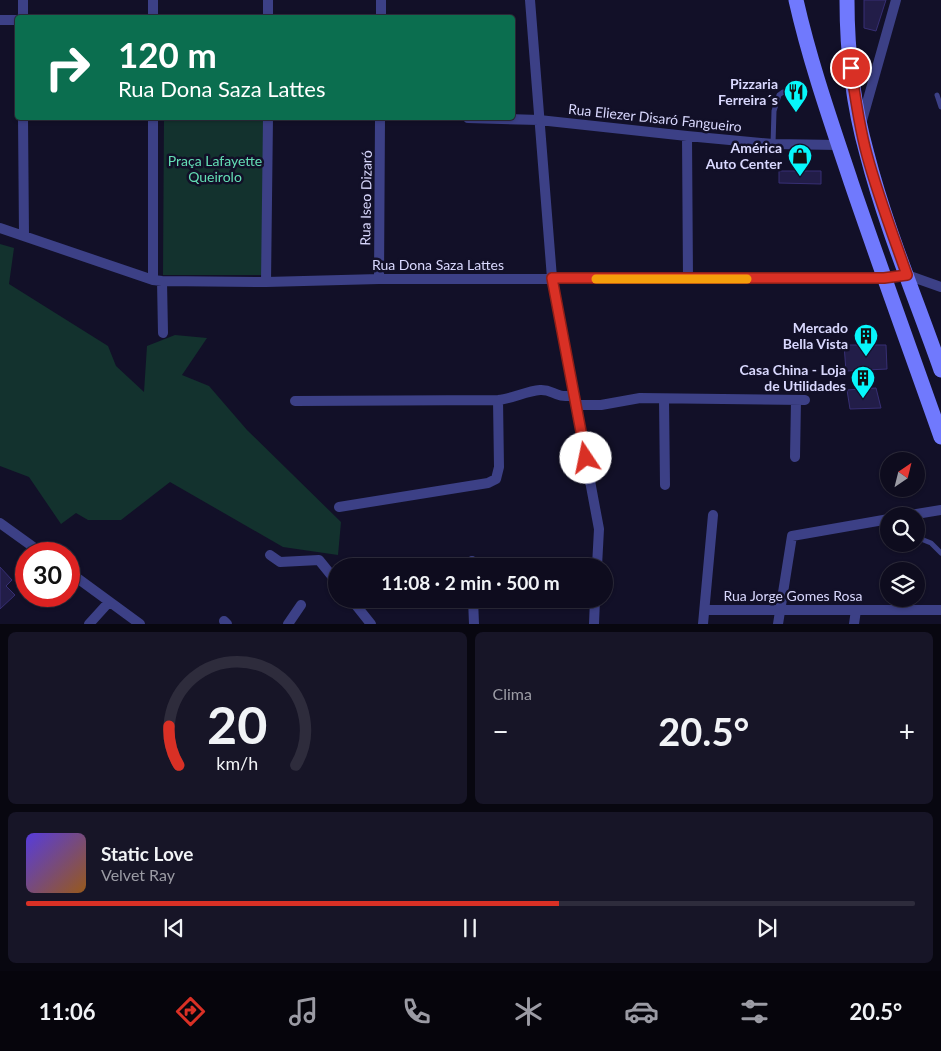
<!DOCTYPE html>
<html lang="pt">
<head>
<meta charset="utf-8">
<style>
	:root { --surface:#0e0c1e; --page:#171527; --text:#f1f3f6; --muted:#9b9ba4; --line:#2e2c3c; --accent:#d93025 }
	body { margin:0; font-family:Lato,sans-serif; background:var(--page); color:var(--text); height:100vh; display:flex; flex-direction:column; font-size:19px; white-space:nowrap }
	* { box-sizing:border-box; margin:0 }
	p { font-size:16px; color:var(--muted) }
	.icon { flex:none; width:28px; height:28px; fill:none; stroke:currentColor; stroke-width:2; stroke-linecap:round; stroke-linejoin:round }
	.map { position:relative; height:624px; overflow:hidden }
	.drawer { display:flex; flex-direction:column; gap:8px; padding:8px; background:#080710; flex:1 }
	.drawer>* { flex:none }
	.guide { position:absolute; left:15px; top:15px; width:500px; height:105px; border-radius:5px; box-shadow:0 1px 4px #0004,0 0 0 1px var(--line); background:#0b6e4f; color:#fff; overflow:hidden }
	.needle { width:32px; rotate:35deg }
	.fabs { position:absolute; left:880px; top:452px; display:grid; gap:10px }
	.fabs a { display:grid; place-items:center; width:45px; height:45px; border-radius:50%; background:var(--surface); box-shadow:0 1px 4px #0004,0 0 0 1px var(--line); font-size:25px }
	.speed { position:absolute; left:15px; top:542px; display:flex; gap:10px; font-size:25px; font-weight:700; text-align:center }
	.speed>* { display:grid; place-content:center; width:65px; height:65px; border-radius:50%; background:var(--surface); box-shadow:0 1px 4px #0004,0 0 0 1px var(--line); line-height:1 }
	.speed .limit { border:8px solid #d22; background:#fff; color:#111 }
	.pin { position:absolute; display:grid; place-items:center; width:42px; height:42px; color:#fff; margin:-21px; border:2px solid #fff; border-radius:50%; box-shadow:0 1px 5px #0007 }
	.me { position:absolute; width:55px; margin:-28px; rotate:349deg; stroke-linejoin:round; filter:drop-shadow(0 0 4px #0008) }
	.turn { display:flex; align-items:center; gap:18px; height:105px; padding:0 20px; font-size:22px }
	.turn .icon { width:65px; height:65px; stroke-width:2.5 }
	.turn b { display:block; font-size:35px; line-height:42px }
	.big { font-size:38px; font-weight:700; line-height:1.1 }
	.drawer .widget { flex:1; display:flex; flex-direction:column; justify-content:center; gap:8px; min-width:0; padding:0 18px; border-radius:8px; background:var(--page) }
	.drawer .dial { align-items:center; gap:0 }
	.dial svg { height:130px; overflow:visible; fill:none; stroke:var(--line); stroke-width:7; stroke-linecap:round; text-anchor:middle }
	.dial text { fill:var(--text); stroke:none }
	.song { display:flex; align-items:center; gap:15px }
	.cover { width:60px; height:60px; border-radius:8px; background:linear-gradient(135deg,hsl(250 70% 55%),hsl(30 70% 35%)) }
	.played { height:5px; border-radius:2px; background:linear-gradient(90deg,var(--accent) 60%,var(--line) 60%) }
	.keys { display:flex; justify-content:space-around; direction:ltr }
	.heat { display:flex; justify-content:space-between; align-items:center; font-size:28px; direction:ltr }
	.drawer .tiles { flex:1; display:grid; gap:8px; grid-template-columns:1fr 1fr }
	.widget:last-child { grid-column:span 2 }
	.trip { position:absolute; left:328px; top:558px; width:285px; height:50px; border-radius:25px; background:var(--surface); box-shadow:0 1px 4px #0004,0 0 0 1px var(--line); font-weight:700; line-height:50px; text-align:center }
	.dock { display:flex; height:80px; justify-content:space-around; align-items:center; background:#06050c; color:var(--muted) }
	.dock .icon { width:35px; height:35px }
	.dock .selected { color:var(--accent) }
	.dock b { font-size:22px; color:var(--text) }
	.map>svg:first-child { display:block }
	.green { fill:#13322e }
	.building { fill:#221d48; stroke:#372f74 }
	.lines { fill:none; stroke-linecap:round; stroke-linejoin:round }
	.lane { stroke:#3c4086; stroke-width:5 }
	.street { stroke:#3c4086; stroke-width:10 }
	.secondary { stroke:#7079fd; stroke-width:15 }
	.route-casing { stroke:#8d1f18; stroke-width:12 }
	.route { stroke:#d93025; stroke-width:9 }
	.slow { stroke:#f59e0b; stroke-width:9 }
	.labels { text-anchor:middle; stroke-width:5; stroke-linejoin:round; paint-order:stroke }
	.poi-label { font-size:14px; font-weight:bold; fill:#d9d8fe; stroke:#121028; text-anchor:end }
	.street-label { font-size:14px; fill:#d9d8fe; stroke:#121028 }
	.park-label { font-size:14px; fill:#64deb5; stroke:#121028 }
</style>
</head>
<body>
<div class="map">
<svg width="941" height="624" viewBox="0 0 941 624">
	<rect width="100%" height="100%" fill="#121028"/>
	<!-- green -->
	<path class="green" d="M164,118H267L262,275H163Z
		M0,244L14,248L9,284L108,346L116,366L144,392L147,346L175,335L207,338L182,375L209,386L247,430L341,522L338,555L283,547L170,482L121,520H88L76,513L61,524L29,477L0,466Z"/>
	<!-- building -->
	<path class="building" d="M864,0H886L876,31L864,28Z
		M779,171H821V184L779,183Z
		M844,345H886L887,369L846,371Z
		M876,388L881,408L850,409L847,390Z
		M0,567L12,580L6,586L15,595L0,609Z"/>
	<g class="lines">
		<!-- lane -->
		<path class="lane" d="M937,95L941,107
			M773,144L774,111L779,95L783,92L791,94
			M921,539L931,543L941,553"/>
		<!-- street -->
		<path class="street" d="M23,0V18
			M530,0L552,278L599,529L597,566
			M153,18V0
			M268,18V0
			M381,18V0
			M0,20H18
			M851,68L862,73L875,71
			M23,118L24,236
			M468,118L539,120L687,136L773,144L839,145
			M861,124L896,0
			M687,136L688,279
			M0,228L153,280L162,281L266,282L379,279H688L884,278L907,275L941,287
			M379,279L380,118
			M153,280V118
			M162,281L163,333
			M266,282L268,118
			M664,399L665,485
			M295,401L498,400C512,399 526,391 540,390C554,389 554,399 574,395
			M576,405H601L640,398L805,400
			M795,457L796,400
			M339,507L488,483L496,479L499,467L498,400
			M904,516L941,510
			M0,523L43,554
			M270,555L280,562L319,560L336,581
			M472,561V566
			M69,572L140,624
			M351,599L371,624
			M473,599L474,624
			M705,610H941
			M224,621L227,624
			M89,624L109,602
			M288,624L301,605
			M594,624L595,599
			M703,624L713,515
			M778,624L792,536L889,519
			M854,624L856,610"/>
		<!-- secondary -->
		<path class="secondary" d="M796,0C810,62 831,122 851,182C880,267 911,352 941,437
			M847,0C847,52 853,104 867,154C886,228 916,299 941,370"/>
	</g>
	<g class="lines">
		<defs>
			<path id="route" d="M586,458L552,278H884L907,275C893,235 878,196 867,155C859,126 855,97 851,68"/>
		</defs>
		<!-- route casing -->
		<use href="#route" class="route-casing"/>
		<!-- route -->
		<use href="#route" class="route"/>
		<!-- slow -->
		<path class="slow" d="M596,279H747"/>
	</g>
	<!-- icons -->
	<defs>
		<symbol id="restaurant-pin" viewBox="-11 -11 22 30"><path d="M0 17L-7.5 6A9.5 9.5 0 1 1 7.5 6Z" fill="#07f7fb" stroke="#121028"/><path d="M-5-6h1v4h1v-4h1v4h1v-4h1v5L-1.5 .5V6h-2V.5L-5-1ZM5-6V6H3V1.5H1.5Q1.5-4 5-6Z" fill="#111"/></symbol>
		<symbol id="shop-pin" viewBox="-11 -11 22 30"><path d="M0 17L-7.5 6A9.5 9.5 0 1 1 7.5 6Z" fill="#07f7fb" stroke="#121028"/><path d="M-5-2.5h2.3a2.7 3.5 0 0 1 5.4 0H5L5.5 6h-11ZM-1.5-2.5h3a1.5 2.3 0 0 0-3 0Z" fill="#111"/></symbol>
		<symbol id="building-pin" viewBox="-11 -11 22 30"><path d="M0 17L-7.5 6A9.5 9.5 0 1 1 7.5 6Z" fill="#07f7fb" stroke="#121028"/><path d="M-4-6H4V6H1V3H-1V6H-4ZM-2.5-4.3h1.7v1.8h-1.7ZM.8-4.3h1.7v1.8H.8ZM-2.5-1h1.7V.8h-1.7ZM.8-1h1.7V.8H.8Z" fill="#111"/></symbol>
	</defs>
	<g fill-rule="evenodd">
		<use href="#restaurant-pin" x="782" y="78" width="28" height="38"/>
		<use href="#shop-pin" x="786" y="142" width="28" height="38"/>
		<use href="#building-pin" x="852" y="322" width="28" height="38"/>
		<use href="#building-pin" x="849" y="364" width="28" height="38"/>
	</g>
	<g class="labels">
		<!-- poi labels -->
		<g class="poi-label">
			<text x="778" y="89">Pizzaria<tspan x="778" dy="16">Ferreira´s</tspan></text>
			<text x="782" y="153">América<tspan x="782" dy="16">Auto Center</tspan></text>
			<text x="848" y="333">Mercado<tspan x="848" dy="16">Bella Vista</tspan></text>
			<text x="846" y="375">Casa China - Loja<tspan x="846" dy="16">de Utilidades</tspan></text>
		</g>
		<!-- street labels -->
		<g class="street-label">
			<text transform="translate(655 118) rotate(6)" y="5">Rua Eliezer Disaró Fangueiro</text>
			<text transform="translate(366 198) rotate(-89)" y="5">Rua Iseo Dizaró</text>
			<text x="438" y="270">Rua Dona Saza Lattes</text>
			<text x="793" y="601">Rua Jorge Gomes Rosa</text>
		</g>
		<!-- park labels -->
		<g class="park-label">
			<text x="215" y="166">Praça Lafayette<tspan x="215" dy="16">Queirolo</tspan></text>
		</g>
	</g>
</svg>
<div class="fabs">
<a><svg class="needle" viewBox="-14 -14 28 28"><path d="M0-13l5 13h-10z" fill="#e53935"/><path d="M0 13l5-13h-10z" fill="#9b9ba4"/></svg></a>
<a><svg class="icon" aria-label="search" viewBox="0 0 24 24"><circle cx="10" cy="10" r="6"/><path d="M15 15l6 6"/></svg></a>
<a><svg class="icon" aria-label="layers" viewBox="0 0 24 24"><path d="M12 4l9 5-9 5-9-5zM3 14l9 5 9-5"/></svg></a>
</div>
<div class="speed"><div class="limit">30</div></div>
<div class="pin" style="left:851px;top:68px;background:#d93025"><svg class="icon" aria-label="arrive" viewBox="0 0 24 24"><path d="M6 21V4h12l-3 4 3 4H6"/></svg></div>
<svg class="me" style="left:586px;top:458px" viewBox="-20 -20 40 40"><circle r="19" fill="#fff"/><path d="M0-13L10 11 0 6-10 11z" fill="#d93025"/></svg>
<div class="trip">11:08 · 2 min · 500 m</div>
<div class="guide">
<div class="turn"><svg class="icon" aria-label="right" viewBox="0 0 24 24"><path d="M7 20v-9h11M14 6l5 5-5 5"/></svg><div><b>120 m</b>Rua Dona Saza Lattes</div></div>
</div>
</div>
<section class="drawer">
<div class="tiles">
<div class="widget dial"><svg viewBox="0 0 100 80">
<path d="M14 69A42 42 0 1 1 86 69"/>
<path d="M14 69A42 42 0 0 1 8 45" stroke="#d93025"/>
<text x="50" y="56" font-size="32" font-weight="700">20</text>
<text x="50" y="72" font-size="11">km/h</text>
</svg></div>
<div class="widget"><p>Clima</p>
<div class="heat"><a>−</a><b class="big">20.5°</b><a>+</a></div>
</div>
<div class="widget">
<div class="song"><i class="cover"></i><div><b>Static Love</b><p>Velvet Ray</p></div></div>
<div class="played"></div>
<div class="keys"><svg class="icon" aria-label="previous" viewBox="0 0 24 24"><path d="M18 5L8 12l10 7zM5 5v14"/></svg><svg class="icon" aria-label="pause" viewBox="0 0 24 24"><path d="M8 5v14M16 5v14"/></svg><svg class="icon" aria-label="next" viewBox="0 0 24 24"><path d="M6 5l10 7-10 7zM19 5v14"/></svg></div>
</div>
</div>
</section>
<nav class="dock">
<b>11:06</b>
<svg class="icon selected" aria-label="directions" viewBox="0 0 24 24"><path d="M12 3l9 9-9 9-9-9zM9 14v-3h6M13 9l2 2-2 2"/></svg>
<svg class="icon" aria-label="music" viewBox="0 0 24 24"><path d="M9 18V5l10-2v13"/><circle cx="6" cy="18" r="3"/><circle cx="16" cy="16" r="3"/></svg>
<svg class="icon" aria-label="phone" viewBox="0 0 24 24"><path d="M5 4h4l2 5-3 2q2 4 5 5l2-3 5 2v4C11 20 4 13 5 4z"/></svg>
<svg class="icon" aria-label="climate" viewBox="0 0 24 24"><path d="M12 3v18M4 7l16 10M4 17L20 7"/></svg>
<svg class="icon" aria-label="car" viewBox="0 0 24 24"><path d="M5 17H2v-5l4-1 3-4h7l3 4 3 1v5h-3M9 17h6M6 11h13"/><circle cx="7" cy="17" r="2"/><circle cx="17" cy="17" r="2"/></svg>
<svg class="icon" aria-label="filters" viewBox="0 0 24 24"><path d="M4 7h16M4 17h16"/><circle cx="9" cy="7" r="2"/><circle cx="15" cy="17" r="2"/></svg>
<b>20.5°</b>
</nav>
</body>
</html>
